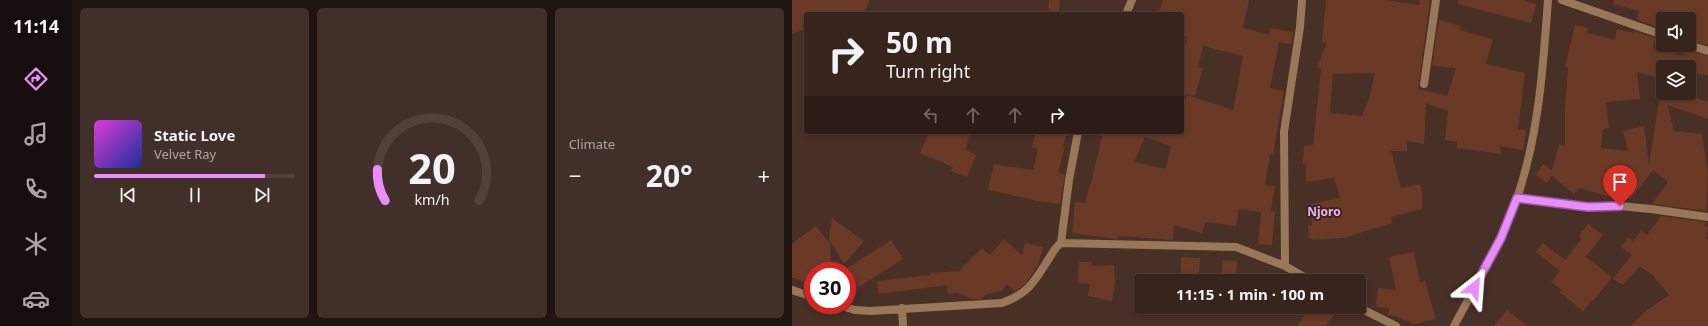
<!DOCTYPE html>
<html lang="en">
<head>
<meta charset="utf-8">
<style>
	:root { --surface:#36241d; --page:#41302a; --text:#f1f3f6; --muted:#aaa4a4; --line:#50413b; --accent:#ea8dfc }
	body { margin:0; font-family:"Noto Sans",sans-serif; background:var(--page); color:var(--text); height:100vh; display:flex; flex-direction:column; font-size:15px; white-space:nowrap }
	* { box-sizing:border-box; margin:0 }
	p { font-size:13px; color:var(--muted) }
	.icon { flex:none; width:22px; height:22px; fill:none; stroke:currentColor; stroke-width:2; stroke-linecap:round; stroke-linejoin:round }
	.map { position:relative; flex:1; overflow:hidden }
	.details { display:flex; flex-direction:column; gap:8px; padding:8px; background:#1e1410; width:720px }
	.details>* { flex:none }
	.hud { position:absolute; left:12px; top:12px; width:380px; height:122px; border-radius:4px; box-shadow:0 2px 6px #0003,0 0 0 1px var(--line); background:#36241d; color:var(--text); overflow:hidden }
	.tools { position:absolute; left:864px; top:12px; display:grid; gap:8px }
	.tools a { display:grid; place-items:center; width:40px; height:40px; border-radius:4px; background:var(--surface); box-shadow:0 2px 6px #0003,0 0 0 1px var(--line); font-size:20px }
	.speed { position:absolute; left:12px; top:262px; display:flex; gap:8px; font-size:20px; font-weight:700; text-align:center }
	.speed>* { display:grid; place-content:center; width:52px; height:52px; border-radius:50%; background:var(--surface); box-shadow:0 2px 6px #0003,0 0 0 1px var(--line); line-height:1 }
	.speed .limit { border:6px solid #d22; background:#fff; color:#111 }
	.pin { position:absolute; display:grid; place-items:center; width:34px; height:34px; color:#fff; margin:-41px -17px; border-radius:50% 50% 50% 0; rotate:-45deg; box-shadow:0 0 4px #0007 }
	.pin .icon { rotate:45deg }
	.me { position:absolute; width:44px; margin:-22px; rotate:28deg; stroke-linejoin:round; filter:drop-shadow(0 0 3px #0008) }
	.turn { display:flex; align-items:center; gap:14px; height:84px; padding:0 16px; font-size:18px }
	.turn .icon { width:52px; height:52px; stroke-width:2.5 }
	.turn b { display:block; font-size:28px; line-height:34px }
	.lanes { display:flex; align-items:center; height:38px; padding:0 16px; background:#0003; justify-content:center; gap:20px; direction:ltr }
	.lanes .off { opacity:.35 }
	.big { font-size:30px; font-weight:700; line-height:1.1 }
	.details .card { flex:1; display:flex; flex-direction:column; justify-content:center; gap:6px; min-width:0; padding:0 14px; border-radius:6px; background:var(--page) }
	.details .dial { align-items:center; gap:0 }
	.dial svg { height:104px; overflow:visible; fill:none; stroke:var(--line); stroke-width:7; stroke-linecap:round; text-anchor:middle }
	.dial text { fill:var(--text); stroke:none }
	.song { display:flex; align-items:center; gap:12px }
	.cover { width:48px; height:48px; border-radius:6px; background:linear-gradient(135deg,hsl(300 70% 55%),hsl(230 70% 35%)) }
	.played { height:4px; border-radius:2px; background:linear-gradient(90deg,var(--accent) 85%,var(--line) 85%) }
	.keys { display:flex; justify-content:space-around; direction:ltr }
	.heat { display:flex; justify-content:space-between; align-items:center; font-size:22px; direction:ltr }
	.details .tiles { flex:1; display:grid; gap:8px; grid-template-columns:repeat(3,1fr) }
	.trip { position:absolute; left:342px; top:274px; width:232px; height:40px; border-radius:4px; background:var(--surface); box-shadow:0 2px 6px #0003,0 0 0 1px var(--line); font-weight:700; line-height:40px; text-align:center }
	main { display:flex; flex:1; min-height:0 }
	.tab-bar { display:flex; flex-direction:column; width:72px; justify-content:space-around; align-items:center; background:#160e0c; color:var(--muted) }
	.tab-bar .icon { width:28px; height:28px }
	.tab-bar .on { color:var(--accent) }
	.tab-bar b { font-size:18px; color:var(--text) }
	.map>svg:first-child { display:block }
	.building { fill:#6b3a27; fill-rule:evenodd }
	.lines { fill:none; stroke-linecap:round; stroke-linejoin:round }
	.minor { stroke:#9a7759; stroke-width:8 }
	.route-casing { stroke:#985ca4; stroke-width:10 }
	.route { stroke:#ea8dfc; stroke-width:7 }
	.labels { text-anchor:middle; stroke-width:4; stroke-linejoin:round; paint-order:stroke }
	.quarter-label { font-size:12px; font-weight:bold; fill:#e8b4f1; stroke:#3d261e }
</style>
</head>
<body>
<main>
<nav class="tab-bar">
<b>11:14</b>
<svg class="icon on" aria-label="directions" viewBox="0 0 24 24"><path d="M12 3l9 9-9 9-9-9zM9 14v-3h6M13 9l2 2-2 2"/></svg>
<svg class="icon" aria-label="music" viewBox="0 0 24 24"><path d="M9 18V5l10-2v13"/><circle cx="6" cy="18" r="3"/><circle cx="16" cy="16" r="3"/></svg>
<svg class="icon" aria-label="phone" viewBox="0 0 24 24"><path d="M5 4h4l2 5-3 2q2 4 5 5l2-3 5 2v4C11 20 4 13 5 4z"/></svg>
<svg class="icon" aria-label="climate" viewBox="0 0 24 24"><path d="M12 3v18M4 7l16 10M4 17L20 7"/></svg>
<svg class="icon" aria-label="car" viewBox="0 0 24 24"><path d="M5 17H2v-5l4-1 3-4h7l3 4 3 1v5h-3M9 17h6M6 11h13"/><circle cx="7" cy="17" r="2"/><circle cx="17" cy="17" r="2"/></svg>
</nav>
<section class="details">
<div class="tiles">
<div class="card">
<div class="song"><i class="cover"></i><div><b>Static Love</b><p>Velvet Ray</p></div></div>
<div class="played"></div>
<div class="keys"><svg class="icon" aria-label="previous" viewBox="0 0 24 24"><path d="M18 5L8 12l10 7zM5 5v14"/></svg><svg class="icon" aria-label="pause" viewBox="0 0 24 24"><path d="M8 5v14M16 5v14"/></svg><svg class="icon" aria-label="next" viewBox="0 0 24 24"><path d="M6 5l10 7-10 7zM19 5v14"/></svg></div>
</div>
<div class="card dial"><svg viewBox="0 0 100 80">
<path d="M14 69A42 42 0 1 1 86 69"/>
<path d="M14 69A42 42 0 0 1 8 45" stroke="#ea8dfc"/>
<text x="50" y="56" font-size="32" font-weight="700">20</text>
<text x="50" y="72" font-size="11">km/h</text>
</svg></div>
<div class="card"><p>Climate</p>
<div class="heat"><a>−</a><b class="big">20°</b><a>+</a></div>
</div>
</div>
</section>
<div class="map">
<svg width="916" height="326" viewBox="0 0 916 326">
	<rect width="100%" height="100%" fill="#483027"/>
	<!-- building -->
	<path class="building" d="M0,0H78L71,14H14V30L0,33Z
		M257,0H268L267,14H256Z
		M371,0H457L451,28L477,35L478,28L501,32L499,44L487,42L478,88L492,91L481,155L478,154L473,185L483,186L479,211L483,212L480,245L466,244L469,212L447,209L444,226L413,222L410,233L382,225L381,240L327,236L326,239L280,233L283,202L293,203L298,184H299L311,132H390V111L395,95L441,110L451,56L411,46L406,67L411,68L403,96L390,93V61L395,37L390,35V14H366ZM353,137L379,146L374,169L342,162Z
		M534,0H595L627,5L628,0H638L626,89L655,96L664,68L640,66L647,20L669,26L667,30L701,39L694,64L733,73L726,129L734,130L731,150L707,146L710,154L665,148V142L653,140L656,111L634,103L632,144L615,141V151H599L609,188L628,184L630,194V209L599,217L600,223L551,238L520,240L519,238H517L516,225H520L519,204L548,198L542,178L514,182V164H511L512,146L521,145L529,69L525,67L535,43L530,42ZM583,73L578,96L570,116L538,113L541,74Z
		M666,0H731L744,4L739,23L666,4Z
		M822,0H916V45L897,40L903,19H871V28L866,27L845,20L847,11L821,4Z
		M783,25L796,28L795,33L823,40L825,29L842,33V31L863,38L861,48L891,56L894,49L916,56V75L897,73V67H871V79L845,72L848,99L814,102L817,128L811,129L809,148L836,151L831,131L852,126L857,165L870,83L871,93H899L898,96L916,102V119L875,105L882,131L910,134L916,173L914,211L860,204L876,182L861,170L839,199L825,192L823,198L787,188L782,194L760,176L755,183L744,175L751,164L760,170L767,144L773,146V109L776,67H773Z
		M137,132H178L174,150L184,155L175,177L159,171L161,167L128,153Z
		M244,132H275L271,147H273L266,173L273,174L268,204L242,201V200L196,190L202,164L241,170L246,149L240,147Z
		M869,216L913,222L912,226L916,227L914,239H916V326H838L853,312L877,295L860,275L848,266L831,285L821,279L840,255L829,247L836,237L841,241L849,230L855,235Z
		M40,218L72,241L52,264L37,240Z
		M796,224L811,235L794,257L820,277L801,301L800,300L791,311L768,292L770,290L759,282L768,271L744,252L751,243L773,260L790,239L787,236Z
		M24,226L38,244L39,271H21V285L0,277V244Z
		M212,239L230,255L233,243L251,247L246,265L234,283L223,291L215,284L210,291L194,294L190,299H180L165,293L156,294L155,285L87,294L85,281L139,275V273L167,271L190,248L198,255Z
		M99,240L111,259L67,287L55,268Z
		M622,252L628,282L633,281L644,319L622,324L604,316L596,315L597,308L584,307L586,288L604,290L597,257Z
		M389,257L408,258L407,274L389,273Z
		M431,260L445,261L444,280L429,278Z
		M287,262H300V266L322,265L323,283L320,301L296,296L298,284L286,283Z
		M518,307H537L544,312L534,326H505Z
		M715,310L735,326H702Z"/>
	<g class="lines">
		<!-- minor -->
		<path class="minor" d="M770,0L871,35
			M334,14L340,0
			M897,45L916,51
			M632,84L644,0
			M725,198L796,207L828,206L859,209L916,217
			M269,243L277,180L286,132
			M493,266L492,132L508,27L510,0
			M0,290L21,297
			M46,305L63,310L78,311L210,303C236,294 242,282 256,260C260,254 263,247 269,243L444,247L493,266L519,281
			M566,307L604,326
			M110,308L111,326
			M662,326C684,284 710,243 725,198C747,134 751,67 756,0"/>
	</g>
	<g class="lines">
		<defs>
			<path id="route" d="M682,288L709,238L725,198L796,207L828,206"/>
		</defs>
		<!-- route casing -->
		<use href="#route" class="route-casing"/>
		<!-- route -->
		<use href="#route" class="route"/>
	</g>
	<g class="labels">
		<!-- quarter labels -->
		<g class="quarter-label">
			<text x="532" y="216">Njoro</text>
		</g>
	</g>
</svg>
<div class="tools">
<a><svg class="icon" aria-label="sound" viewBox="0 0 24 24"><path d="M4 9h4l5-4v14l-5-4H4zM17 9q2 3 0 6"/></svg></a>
<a><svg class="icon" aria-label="layers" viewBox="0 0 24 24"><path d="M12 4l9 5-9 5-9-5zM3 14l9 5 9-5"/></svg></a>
</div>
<div class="speed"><div class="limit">30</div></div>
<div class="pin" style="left:828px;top:206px;background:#d93025"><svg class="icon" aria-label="arrive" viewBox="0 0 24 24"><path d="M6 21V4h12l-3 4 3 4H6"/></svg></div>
<svg class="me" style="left:682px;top:288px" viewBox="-20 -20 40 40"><path d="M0-17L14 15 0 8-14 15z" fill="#ea8dfc" stroke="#fff" stroke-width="4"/></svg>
<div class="trip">11:15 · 1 min · 100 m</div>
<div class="hud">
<div class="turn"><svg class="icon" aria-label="right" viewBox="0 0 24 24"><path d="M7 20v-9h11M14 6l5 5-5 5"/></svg><div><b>50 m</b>Turn right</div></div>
<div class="lanes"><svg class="icon off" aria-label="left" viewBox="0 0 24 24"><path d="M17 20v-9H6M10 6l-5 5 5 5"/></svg><svg class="icon off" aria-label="ahead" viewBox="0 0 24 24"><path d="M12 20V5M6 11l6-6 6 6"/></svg><svg class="icon off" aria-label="ahead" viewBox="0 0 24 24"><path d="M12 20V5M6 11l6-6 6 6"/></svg><svg class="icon" aria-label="right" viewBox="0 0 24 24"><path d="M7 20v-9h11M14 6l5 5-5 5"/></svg></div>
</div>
</div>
</main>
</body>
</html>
